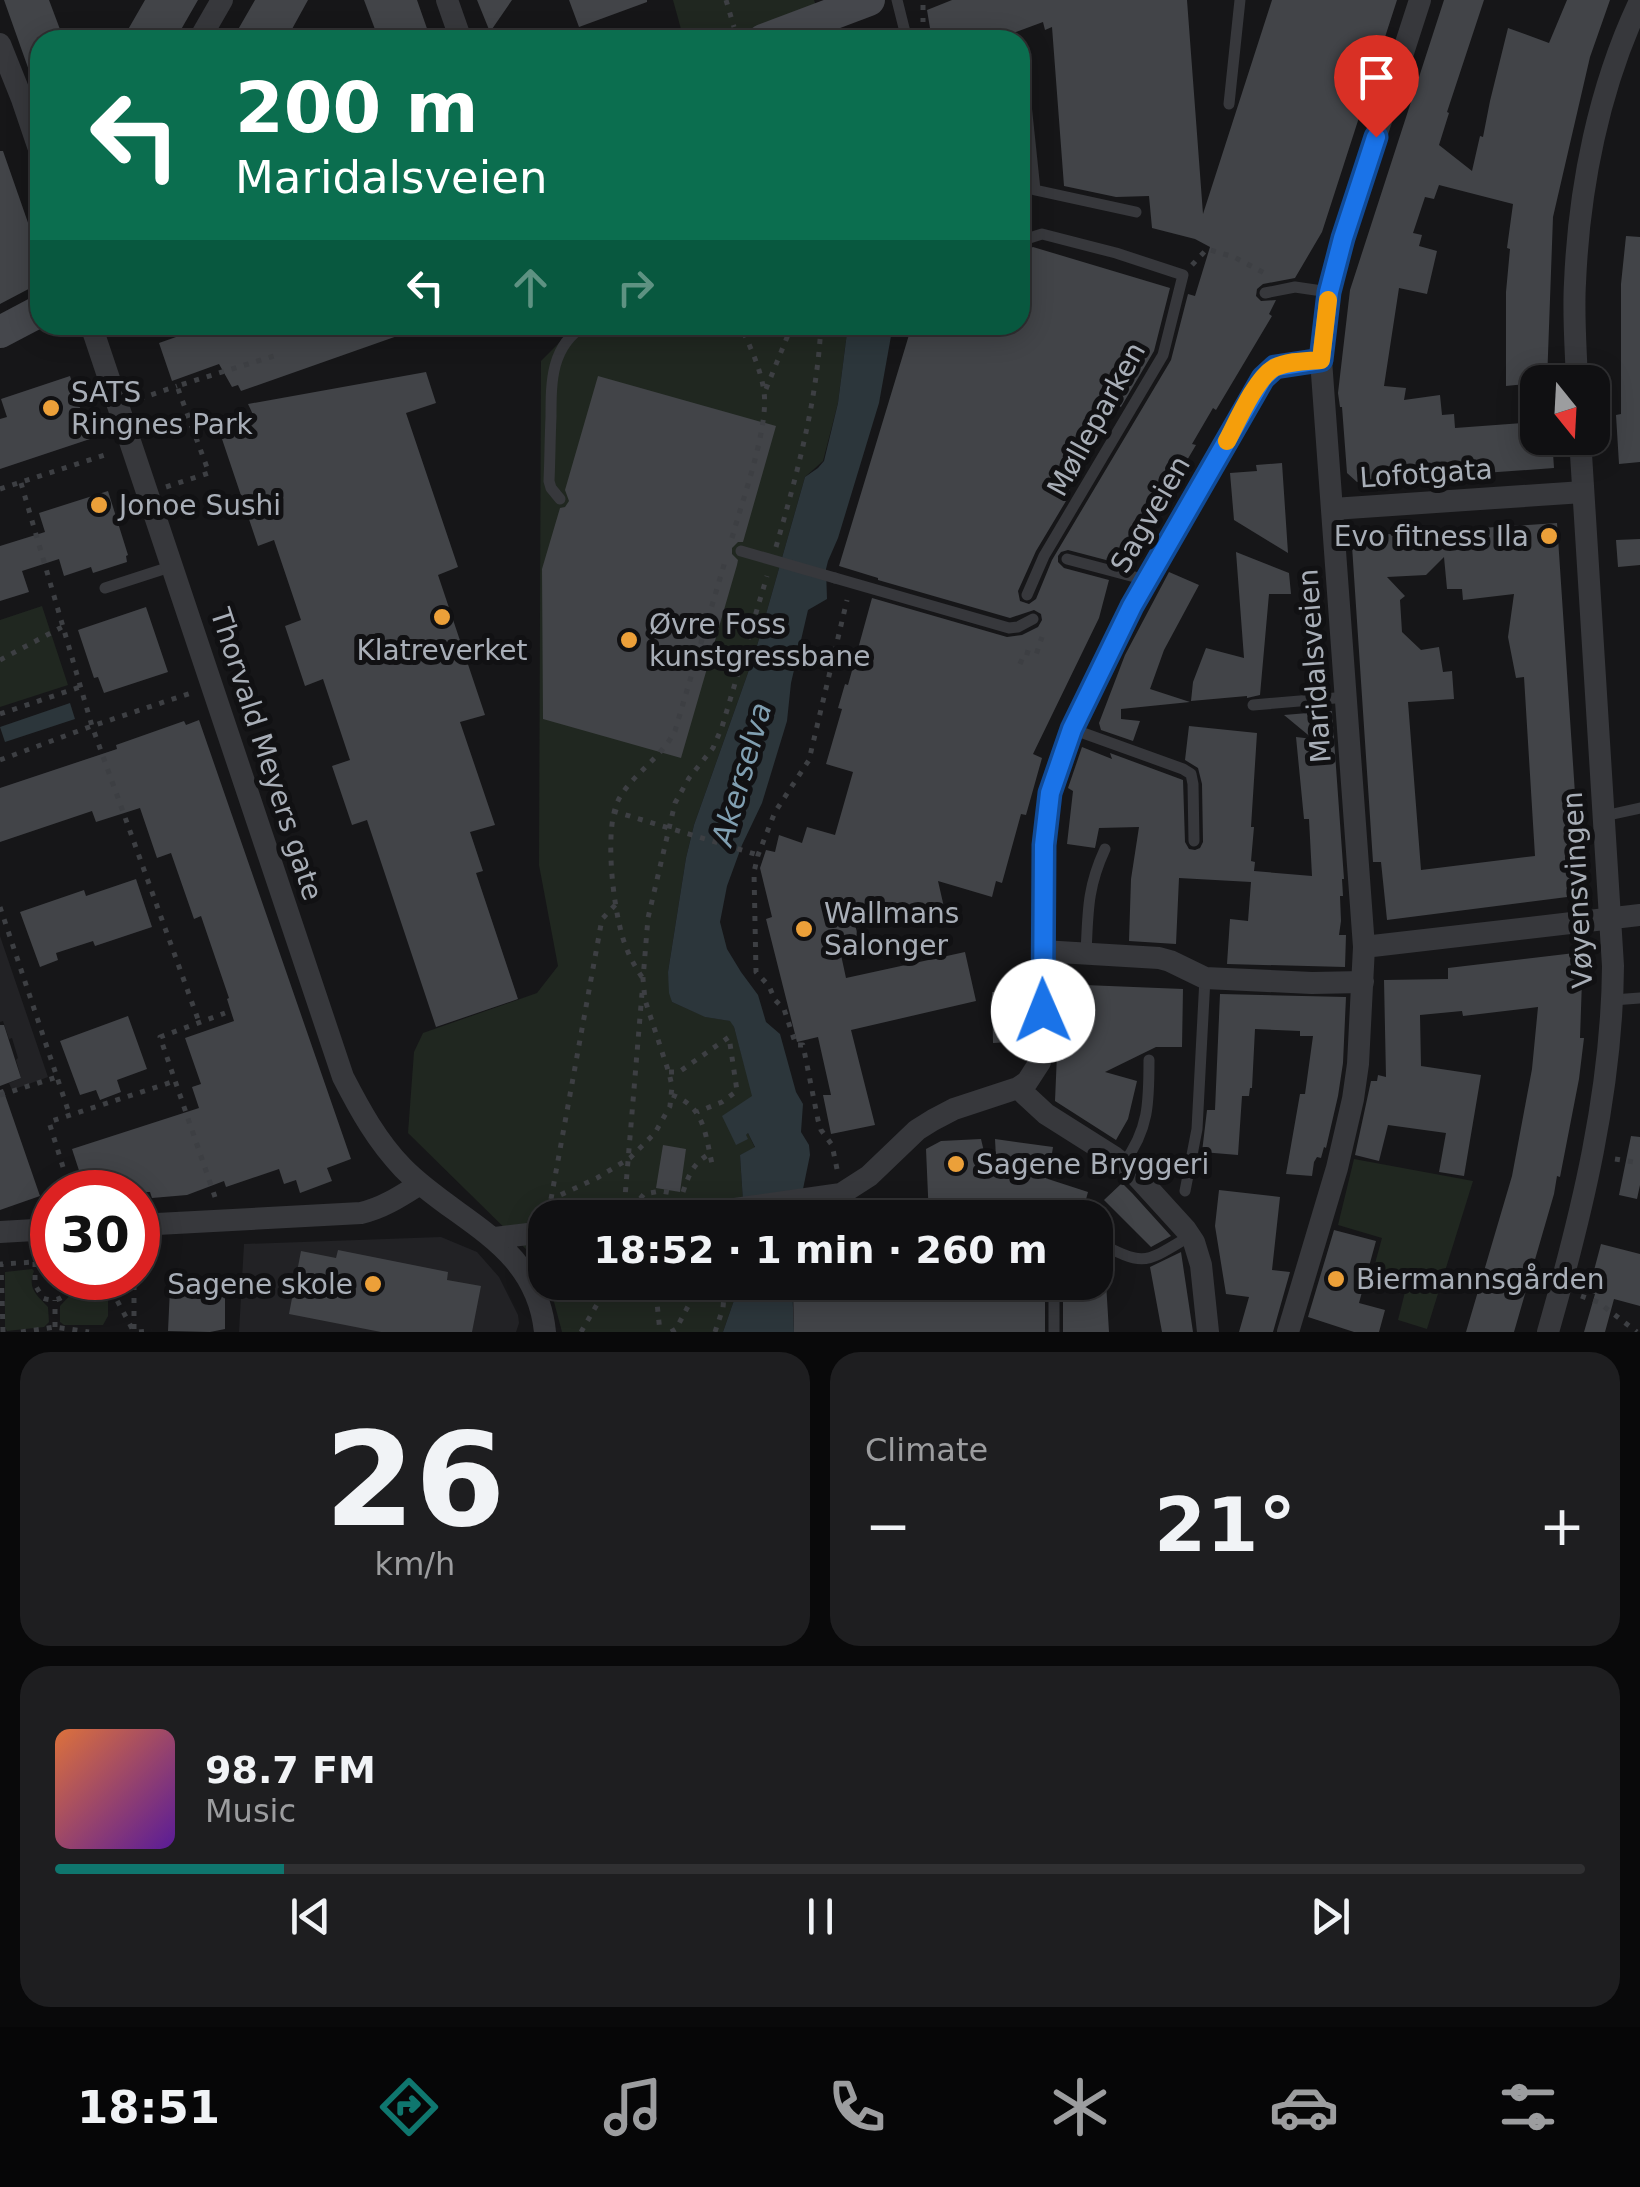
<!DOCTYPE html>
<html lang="en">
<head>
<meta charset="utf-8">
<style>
	:root { --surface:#101012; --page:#1e1e20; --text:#f1f3f6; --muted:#9c9d9f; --line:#303032; --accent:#0f766e }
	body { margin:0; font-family:"DejaVu Sans",sans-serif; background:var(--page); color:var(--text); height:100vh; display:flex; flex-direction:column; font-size:38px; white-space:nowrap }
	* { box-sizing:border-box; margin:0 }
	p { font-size:32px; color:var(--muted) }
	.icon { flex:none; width:55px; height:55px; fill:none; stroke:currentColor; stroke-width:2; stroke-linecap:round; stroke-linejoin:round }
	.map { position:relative; height:1332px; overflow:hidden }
	.details { display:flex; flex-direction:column; gap:20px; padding:20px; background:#09090a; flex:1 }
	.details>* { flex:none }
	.guide { position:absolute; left:30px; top:30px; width:1000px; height:305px; border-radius:30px; box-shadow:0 5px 25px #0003,0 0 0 2px var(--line); background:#0b6e4f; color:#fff; overflow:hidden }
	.needle { width:65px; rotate:162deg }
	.buttons { position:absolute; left:1520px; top:365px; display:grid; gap:20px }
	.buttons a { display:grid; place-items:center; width:90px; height:90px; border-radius:20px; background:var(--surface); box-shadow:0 5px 25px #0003,0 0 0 2px var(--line); font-size:50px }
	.speed { position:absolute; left:30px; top:1170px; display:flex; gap:20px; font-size:50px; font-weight:700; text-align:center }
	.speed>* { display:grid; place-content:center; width:130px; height:130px; border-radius:50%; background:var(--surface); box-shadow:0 5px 25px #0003,0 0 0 2px var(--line); line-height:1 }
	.speed .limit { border:15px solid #d22; background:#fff; color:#111 }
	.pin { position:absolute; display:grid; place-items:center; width:85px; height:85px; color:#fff; margin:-102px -42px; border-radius:50% 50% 50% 0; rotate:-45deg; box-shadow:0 0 10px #0007 }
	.pin .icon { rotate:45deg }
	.me { position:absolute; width:110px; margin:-55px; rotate:359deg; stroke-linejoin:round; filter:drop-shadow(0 0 8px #0008) }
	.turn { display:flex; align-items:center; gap:35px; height:210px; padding:0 40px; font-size:45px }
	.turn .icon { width:130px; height:130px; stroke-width:2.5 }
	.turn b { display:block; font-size:70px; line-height:85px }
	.lanes { display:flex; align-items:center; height:95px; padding:0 40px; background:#0003; justify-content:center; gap:50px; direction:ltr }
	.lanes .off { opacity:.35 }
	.big { font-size:75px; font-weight:700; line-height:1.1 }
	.details .widget { flex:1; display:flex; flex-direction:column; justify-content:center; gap:15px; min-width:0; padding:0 35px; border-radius:30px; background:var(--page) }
	.details .dial { align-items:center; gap:0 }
	.dial b { font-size:130px; line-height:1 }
	.song { display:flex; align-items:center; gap:30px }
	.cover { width:120px; height:120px; border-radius:15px; background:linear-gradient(135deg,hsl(20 70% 55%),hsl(270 70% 35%)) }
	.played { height:10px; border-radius:5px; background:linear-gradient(90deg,var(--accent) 15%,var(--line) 15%) }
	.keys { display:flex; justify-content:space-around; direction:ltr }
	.heat { display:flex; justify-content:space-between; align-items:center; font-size:55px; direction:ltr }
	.details .tiles { flex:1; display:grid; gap:20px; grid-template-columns:1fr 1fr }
	.widget:last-child { grid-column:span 2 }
	.trip { position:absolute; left:528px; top:1200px; width:585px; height:100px; border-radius:30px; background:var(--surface); box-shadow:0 5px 25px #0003,0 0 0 2px var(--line); font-weight:700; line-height:100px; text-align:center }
	.tab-bar { display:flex; height:160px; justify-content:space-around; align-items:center; background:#060607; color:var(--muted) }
	.tab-bar .icon { width:70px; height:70px }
	.tab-bar .on { color:var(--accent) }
	.tab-bar b { font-size:45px; color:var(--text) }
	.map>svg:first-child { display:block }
	.built { fill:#222225 }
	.green { fill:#202720 }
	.water { fill:#2c363b }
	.building { fill:#424448; fill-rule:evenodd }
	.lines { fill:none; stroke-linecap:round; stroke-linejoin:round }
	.path { stroke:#3d3f43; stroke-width:5; stroke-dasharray:5 8; stroke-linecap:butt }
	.lane { stroke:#37383c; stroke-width:11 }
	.street { stroke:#37383c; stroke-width:22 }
	.secondary { stroke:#45474c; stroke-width:32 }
	.lane-bridge { stroke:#37383c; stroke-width:11 }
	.secondary-bridge { stroke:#45474c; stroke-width:32 }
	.route-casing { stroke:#114b97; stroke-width:25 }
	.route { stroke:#1a73e8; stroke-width:18 }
	.slow { stroke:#f59e0b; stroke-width:18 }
	.poi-dot { fill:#eca039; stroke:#111113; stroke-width:4 }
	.labels { text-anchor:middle; stroke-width:10; stroke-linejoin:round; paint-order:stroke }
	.poi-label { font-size:28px; fill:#a8aeb7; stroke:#111113; text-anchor:start }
	.street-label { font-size:28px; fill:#a8aeb7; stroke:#111113 }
	.water-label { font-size:30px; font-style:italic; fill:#809fb1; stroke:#111113 }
</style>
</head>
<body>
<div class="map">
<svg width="1640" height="1332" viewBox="0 0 1640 1332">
	<rect width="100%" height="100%" fill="#161618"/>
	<!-- built -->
	<path class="built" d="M0,936L48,1077L12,1090L9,1083L21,1078L16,1060L18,1058L12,1038L9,1039L3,1021L0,1022Z
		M441,1237L477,1252L499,1277L518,1315L519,1323L516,1332H239L244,1244Z"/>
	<!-- green -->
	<path class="green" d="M673,0H814L829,40H684Z
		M577,325H848L838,403L823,461L805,477L755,653L694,825L686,858L668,972L672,1002L706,1017L731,1021L734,1027L753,1096L746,1135L748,1133L755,1148L740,1155L744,1217L545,1218V1276L532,1255L408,1133L414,1052L423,1033L537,993L558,966L539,865L541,361Z
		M42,606L68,685L0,707V620Z
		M1354,1159L1473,1181L1427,1329L1398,1320L1408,1280L1373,1271L1382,1238L1338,1225Z
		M32,1269L34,1271C27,1289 37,1295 48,1307L49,1322L44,1327L7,1331L5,1327V1272Z
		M74,1278H100L108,1289V1316L103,1325H64L60,1322V1306L74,1291Z
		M549,1283H740L723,1332H562Z"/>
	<!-- water -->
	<path class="water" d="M848,325H893L879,403L838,538L828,561L826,569L827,599L808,610L791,683L787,721L762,803L742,845L727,886L720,922L727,949L741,972L758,995L766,1022L780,1034L796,1092L803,1104L801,1132L809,1145L810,1155L803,1189L804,1217H744L740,1155L755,1147L748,1133L746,1135L748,1139L736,1145L722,1116L752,1096L734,1027L730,1021L705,1017L672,1002L669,993L668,972L686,858L694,825L755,653L805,477L818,468L824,461L838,403Z
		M70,703L75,719L5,742L0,727Z
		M740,1283H792L794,1332H723Z"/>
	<!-- building -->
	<path class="building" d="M4,0H49L64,40H40V93H37Z
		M145,0H198L175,40H122Z
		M255,0H308L286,40H232Z
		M364,0H417L431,40H379Z
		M477,0H512L490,32Z
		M569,0H647V2L579,27Z
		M952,0H1187L1203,214L1272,0H1397L1322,232L1295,278L1263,284L1257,289L1256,296L1261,301L1276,300L1269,314L1272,316L1216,410L1213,408L1192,444L1196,445L1173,484L1169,482L1149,517L1152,518L1129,559L1125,565L1068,550L1061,552L1058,556V562L1064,568L1109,580L1099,618L1033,754L1042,758L1026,815L1021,814L1002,883L996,881L992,897L938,881L946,916L880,907L852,914L858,936L838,941L846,978L965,952L976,1001L851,1030L875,1125L831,1134L823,1095H831L818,1037L797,1042L766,919L772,917L760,868L766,850L775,852L779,835L802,843L807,827L835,835L853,772L826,764L842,709L838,708L845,684L848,685L872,598L1007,637L1022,635L1038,627L1042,620L1041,614L1034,610L1010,618L878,580V578L839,566L912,325H1020V252L1033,247L1170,288L1154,351L1121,407L1097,399L1066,501L1036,551L1018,591L1020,601L1029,604L1036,599L1052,560L1171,360L1188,294L1195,296L1210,247L1195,239L1152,228L1149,196L1116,197L1064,186L1052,27L1045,30L1043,22L994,40H932L927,10Z
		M1444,0H1484L1447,112L1449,113L1439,145L1472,171L1480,136L1483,137L1490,101L1508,28L1549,43L1567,0H1610L1590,57L1553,217L1547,382L1506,386V292L1510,249L1507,248L1513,204L1439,185L1434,199L1425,197L1413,233L1422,235L1419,246L1437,251L1427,294L1399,288L1384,386L1406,388L1404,400L1440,395L1442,415L1454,414L1455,428L1538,422V438H1552L1554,468L1357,482L1347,473L1342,407H1340L1338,393L1350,290Z
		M0,151H3L40,257V283L0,304Z
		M1626,236L1640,237V462L1619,464L1616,415L1621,414V284Z
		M210,325H420V328L241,391L238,385L232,387L219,364L172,381L159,343Z
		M426,372L436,403L406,413L458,567L438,575L485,715L460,722L495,825L470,832L483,871L476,873L518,999L436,1027L367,820L352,825L332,766L350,760L323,679L305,686L285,626L301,620L274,540L258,546L222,439L256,421L248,404Z
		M70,376L90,439L0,469V419L7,417L1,399Z
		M598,376L776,426L743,542H738L732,548V554L738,560L737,565L681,758L543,719L542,569L560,508L565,507L569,501L565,490Z
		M1282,463L1288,553L1234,520L1230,473L1257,471L1256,465Z
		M108,491L128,555L126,556L127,562L93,573L91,567L64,576L59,559L22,571L29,592L0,601V546L45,532L39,513Z
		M1557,523L1579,854L1570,855L1575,896L1387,920L1381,862H1373L1352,546L1361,536ZM1444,557L1447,589H1462L1463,600L1514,594L1508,637L1516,678L1524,677L1535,856L1421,870L1408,702L1454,699L1452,671L1443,672L1439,647L1421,650L1402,632L1400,600L1405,596L1387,577L1426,575Z
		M1640,539V565L1618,567L1616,540Z
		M1236,552L1289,573L1291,594H1269L1260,695L1247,698V696L1191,701L1193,682L1206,648L1244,658Z
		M1169,572L1199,585L1164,650L1150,689L1190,702L1121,709V719L1140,721L1133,741L1101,730L1099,723L1125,655Z
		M146,607L168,672L104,693L98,677L94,678L78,630Z
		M1332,711L1344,879H1342L1343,896H1340L1341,921L1339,935H1346L1345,967L1227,964L1230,919L1248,921L1251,882L1179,878L1176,944L1129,941L1131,879L1139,827L1099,828L1095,848L1067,844L1073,791L1068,788L1082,747L1112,759L1110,753L1183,780L1185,842L1189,849L1195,850L1200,848L1203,842L1202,784L1198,768L1185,760L1189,726L1257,733L1251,827H1254L1251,861L1255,862L1254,871L1312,876L1309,819H1304L1296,737L1313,739L1284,715Z
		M199,720L351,1159L327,1168L332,1181L300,1193L296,1180L284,1184L279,1169L226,1187L224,1181L187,1195L152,1198L150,1192H86L72,1149L199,1108L192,1087L201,1084L185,1038L234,1021L227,999L229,998L201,916L194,919L171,853L157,858L140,808L96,822L92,811L0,842V788L117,749L116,745L184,721L186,725Z
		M136,879L152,927L95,946L93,941L56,953L58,960L40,967L20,912L84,890L86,896Z
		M1583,952L1580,1038H1584L1579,1079L1560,1177L1557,1176L1554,1194L1514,1332H1466L1512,1176L1532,1069L1538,1007L1463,1016L1462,1011L1420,1015L1421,1066L1481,1075L1464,1176L1439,1172L1446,1133L1388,1125L1379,1161L1355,1155L1371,1081H1377L1378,1075L1386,1077L1384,980L1448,979V968Z
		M1060,984L1183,989L1182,1047H1156L1105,1072L1137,1081L1128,1119L1116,1140L1055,1101Z
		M1028,991V1041L993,1043L992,992Z
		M1220,994L1346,997L1343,1063L1338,1096L1326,1148L1324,1147L1321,1158L1317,1157L1314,1162L1312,1176L1286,1174L1300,1094H1305L1313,1036H1300V1031L1255,1029L1252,1088H1250L1249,1096H1242L1238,1155L1202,1152L1207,1110H1215Z
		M128,1016L147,1069L117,1080L121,1092L100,1100L96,1090L80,1095L60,1041Z
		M0,1025H4L21,1078L0,1086Z
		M3,1089L40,1196L0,1210V1090Z
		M1631,1136L1640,1137V1185L1637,1199L1619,1195Z
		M981,1139L986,1160L996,1158L995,1139L1053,1147L1048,1179L1088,1192L1081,1218H929L926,1149L941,1141Z
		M663,1145L686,1149L680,1192L656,1188Z
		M1122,1183L1132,1193L1171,1236L1151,1247L1104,1200Z
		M1219,1190L1280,1197L1272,1270L1290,1272L1273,1332H1239L1249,1297L1226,1294L1215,1226Z
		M1334,1230L1376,1241L1359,1303L1385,1310L1379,1332H1354L1308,1317Z
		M1601,1244L1640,1254V1306L1614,1299L1605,1332H1584L1595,1294L1588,1293Z
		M338,1250L448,1272L447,1280L481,1286L472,1332H381L289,1314L301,1251L336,1258Z
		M1181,1252L1193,1332H1162L1150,1267Z
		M830,1282H1045V1332H794L793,1289L831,1287Z
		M1063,1282H1106L1109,1332H1063Z
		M225,1285V1329L210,1332L168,1331L170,1288Z"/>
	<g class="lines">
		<!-- path -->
		<path class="path" d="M726,0L734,27
			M923,5V22
			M1192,265L1207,249L1234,257L1268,275
			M766,389L792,325
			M139,399L177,386
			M21,483L92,726L199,1022
			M166,487L209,473L177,386L277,355
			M0,489L111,453
			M732,538C742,501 769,428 764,392C761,369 750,346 740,325
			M776,547C797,474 817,402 821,325
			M0,660L62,627
			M1020,664L1025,652L1036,655L1042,637
			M0,714L80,687
			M0,760L92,726L191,693
			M613,811L758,855
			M0,907L70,1116
			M642,977C633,964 626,950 622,935C613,904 603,824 620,797C635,772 661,758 675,731L726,558
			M669,1072H679L729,1037L737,1091L722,1102L697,1112
			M0,1095L57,1077
			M672,1095C706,1107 705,1136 713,1168
			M1615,1159L1640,1163
			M63,1167L49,1122L175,1081
			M837,1169L832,1145L821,1130L818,1120L803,1045H796L784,1009L775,1000L769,986L756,972L754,872L758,855L775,812L809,760L847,600
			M683,1192C689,1174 693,1164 709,1154
			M215,1197L160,1037L225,1013
			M551,1199L602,919L617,903
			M540,1210L556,1197L597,1178L630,1158L655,1133L670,1106L672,1086L669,1073L645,1000L643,979L648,918L675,803L689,778L713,748L722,727L767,576
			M638,1211L639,1200L644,1194L661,1191L672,1193
			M625,1218L624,1209L642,993
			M35,1262V1285L43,1298C60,1304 70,1295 70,1278
			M105,1278L134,1332
			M650,1282L657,1303L660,1332
			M1581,1296L1598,1302L1637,1332
			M55,1327V1300
			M134,1329V1278
			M3,1332L1,1264L52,1261
			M21,1332L55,1327L89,1332
			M139,1332L152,1331
			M581,1332L610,1282
			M671,1332L676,1329L701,1282
			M715,1332L723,1308L725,1282"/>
		<!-- lane -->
		<path class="lane" d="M897,0L907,40
			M1020,47L1035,190L1136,212
			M1229,104L1240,0
			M1020,241L1042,234L1116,253L1183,275L1163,355L1044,556L1027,595
			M1265,293L1295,287L1329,292
			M560,499L551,488L549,481C550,460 550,438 551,417C551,381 551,346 585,325
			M1067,559L1146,580
			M835,578L1009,628L1018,627L1033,619
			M105,588L173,566
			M1253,705L1347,697
			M1072,729L1183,769L1191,774L1193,784L1194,841
			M1604,816L1640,808
			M1086,954C1088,912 1087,888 1105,849
			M1613,1000L1640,998
			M1123,1164C1149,1130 1149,1102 1149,1060
			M1185,1191L1197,1129L1205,978
			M1095,1241C1145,1266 1142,1265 1190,1236
			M1054,1282V1332"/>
		<!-- street -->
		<path class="street" d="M447,0L461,40
			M199,40L222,0
			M0,44L22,99L40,152
			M91,325L343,1077C360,1110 377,1141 403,1168C456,1222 536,1243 545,1332
			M1577,382C1576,350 1573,316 1575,283C1579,187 1599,87 1640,1
			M1333,509L1583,492
			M1364,947L1640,915
			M1042,951L1159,958L1170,961L1205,978L1312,983L1363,982
			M1018,1088L1046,1114L1114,1157L1135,1174L1186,1230L1194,1242L1201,1265L1208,1332
			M670,1218L841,1194L869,1176L917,1130L933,1120L954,1109L1018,1088L1027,1082L1040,1062L1043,1041L1044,845L1050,793L1072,729L1132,606L1263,378L1275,367L1321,360
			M138,1225L361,1213C383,1208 401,1196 420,1184
			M0,1232L52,1229
			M495,1238L545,1232
			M1288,1332L1337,1168L1353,1099L1358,1064L1364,947L1321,360L1329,292L1343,238L1420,0
			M1548,1332C1582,1213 1612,1091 1613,966L1580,438"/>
		<!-- secondary -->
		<path class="secondary" d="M0,332L40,311"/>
		<!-- lane-bridge -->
		<path class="lane-bridge" d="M741,551L835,578"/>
		<!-- secondary-bridge -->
		<path class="secondary-bridge" d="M763,40L869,0"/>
	</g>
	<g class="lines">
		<defs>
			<path id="route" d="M1043,1011L1044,845L1050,793L1072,729L1132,606L1263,378L1275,367L1321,360L1329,292L1343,238L1376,137"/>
		</defs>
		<!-- route casing -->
		<use href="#route" class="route-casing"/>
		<!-- route -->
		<use href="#route" class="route"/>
		<!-- slow -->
		<path class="slow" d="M1227,441C1237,422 1256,378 1274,368C1287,361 1307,361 1321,360L1328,300"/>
	</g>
	<!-- markers -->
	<g class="poi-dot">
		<circle cx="51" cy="408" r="10"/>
		<circle cx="99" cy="505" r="10"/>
		<circle cx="1549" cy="536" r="10"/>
		<circle cx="442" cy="617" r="10"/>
		<circle cx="629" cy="640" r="10"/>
		<circle cx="804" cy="929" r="10"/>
		<circle cx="956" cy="1164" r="10"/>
		<circle cx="1336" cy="1279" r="10"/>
		<circle cx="373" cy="1284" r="10"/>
	</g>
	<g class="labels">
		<!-- poi labels -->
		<g class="poi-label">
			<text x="71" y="402">SATS<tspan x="71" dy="32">Ringnes Park</tspan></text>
			<text x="119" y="515">Jonoe Sushi</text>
			<text x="1529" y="546" text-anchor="end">Evo fitness Ila</text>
			<text x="649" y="634">Øvre Foss<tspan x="649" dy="32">kunstgressbane</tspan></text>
			<text x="442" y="660" text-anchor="middle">Klatreverket</text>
			<text x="824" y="923">Wallmans<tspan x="824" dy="32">Salonger</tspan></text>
			<text x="976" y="1174">Sagene Bryggeri</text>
			<text x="1356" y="1289">Biermannsgården</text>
			<text x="353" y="1294" text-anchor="end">Sagene skole</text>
		</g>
		<!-- street labels -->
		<g class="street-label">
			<text transform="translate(1096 419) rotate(-61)" y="10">Mølleparken</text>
			<text transform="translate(1426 473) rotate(-4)" y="10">Lofotgata</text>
			<text transform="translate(1150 514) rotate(-60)" y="10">Sagveien</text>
			<text transform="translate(1314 666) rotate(-94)" y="10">Maridalsveien</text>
			<text transform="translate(267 754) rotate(72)" y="10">Thorvald Meyers gate</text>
			<text transform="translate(1577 890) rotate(-93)" y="10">Vøyensvingen</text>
		</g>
		<!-- water labels -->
		<g class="water-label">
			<text transform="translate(742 774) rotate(-74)" y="10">Akerselva</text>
		</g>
	</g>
</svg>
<div class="buttons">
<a><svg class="needle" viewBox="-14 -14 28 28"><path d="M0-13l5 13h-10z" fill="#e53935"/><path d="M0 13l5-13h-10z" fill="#9c9d9f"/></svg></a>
</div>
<div class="speed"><div class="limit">30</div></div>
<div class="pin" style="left:1376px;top:137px;background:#d93025"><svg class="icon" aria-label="arrive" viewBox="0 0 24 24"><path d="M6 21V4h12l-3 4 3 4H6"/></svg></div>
<svg class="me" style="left:1043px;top:1011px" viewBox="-20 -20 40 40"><circle r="19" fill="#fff"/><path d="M0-13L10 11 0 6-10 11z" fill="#1a73e8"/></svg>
<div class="trip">18:52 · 1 min · 260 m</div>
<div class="guide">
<div class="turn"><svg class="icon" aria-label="left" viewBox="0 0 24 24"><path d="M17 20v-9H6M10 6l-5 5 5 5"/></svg><div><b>200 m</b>Maridalsveien</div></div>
<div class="lanes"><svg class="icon" aria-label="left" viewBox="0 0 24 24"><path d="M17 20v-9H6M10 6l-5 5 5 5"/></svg><svg class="icon off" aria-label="ahead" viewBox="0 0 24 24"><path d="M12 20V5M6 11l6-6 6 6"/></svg><svg class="icon off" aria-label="right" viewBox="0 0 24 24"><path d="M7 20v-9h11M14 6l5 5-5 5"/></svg></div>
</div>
</div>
<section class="details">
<div class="tiles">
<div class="widget dial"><b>26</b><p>km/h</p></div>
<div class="widget"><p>Climate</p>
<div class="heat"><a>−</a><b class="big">21°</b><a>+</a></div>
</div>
<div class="widget">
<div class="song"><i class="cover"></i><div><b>98.7 FM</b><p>Music</p></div></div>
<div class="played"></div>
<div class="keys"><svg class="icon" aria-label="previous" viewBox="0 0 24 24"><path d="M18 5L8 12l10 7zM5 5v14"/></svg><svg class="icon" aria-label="pause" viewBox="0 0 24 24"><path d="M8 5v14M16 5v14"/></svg><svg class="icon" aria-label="next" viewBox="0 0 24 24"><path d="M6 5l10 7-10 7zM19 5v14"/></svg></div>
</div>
</div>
</section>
<nav class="tab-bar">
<b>18:51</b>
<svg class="icon on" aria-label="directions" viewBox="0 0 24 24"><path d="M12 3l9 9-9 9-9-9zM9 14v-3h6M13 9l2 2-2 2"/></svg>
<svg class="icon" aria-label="music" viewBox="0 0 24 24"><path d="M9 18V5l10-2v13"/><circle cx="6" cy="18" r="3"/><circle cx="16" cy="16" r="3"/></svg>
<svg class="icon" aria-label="phone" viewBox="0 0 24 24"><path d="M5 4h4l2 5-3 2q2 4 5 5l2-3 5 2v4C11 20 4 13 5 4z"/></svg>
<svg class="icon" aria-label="climate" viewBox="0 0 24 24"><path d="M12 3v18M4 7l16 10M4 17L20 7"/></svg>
<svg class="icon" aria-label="car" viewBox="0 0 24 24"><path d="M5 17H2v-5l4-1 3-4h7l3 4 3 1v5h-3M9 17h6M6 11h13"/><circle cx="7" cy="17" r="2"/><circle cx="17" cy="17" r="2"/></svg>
<svg class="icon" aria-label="filters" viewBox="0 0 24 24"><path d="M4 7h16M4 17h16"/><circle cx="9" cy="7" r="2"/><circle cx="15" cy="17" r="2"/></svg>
</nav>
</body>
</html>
